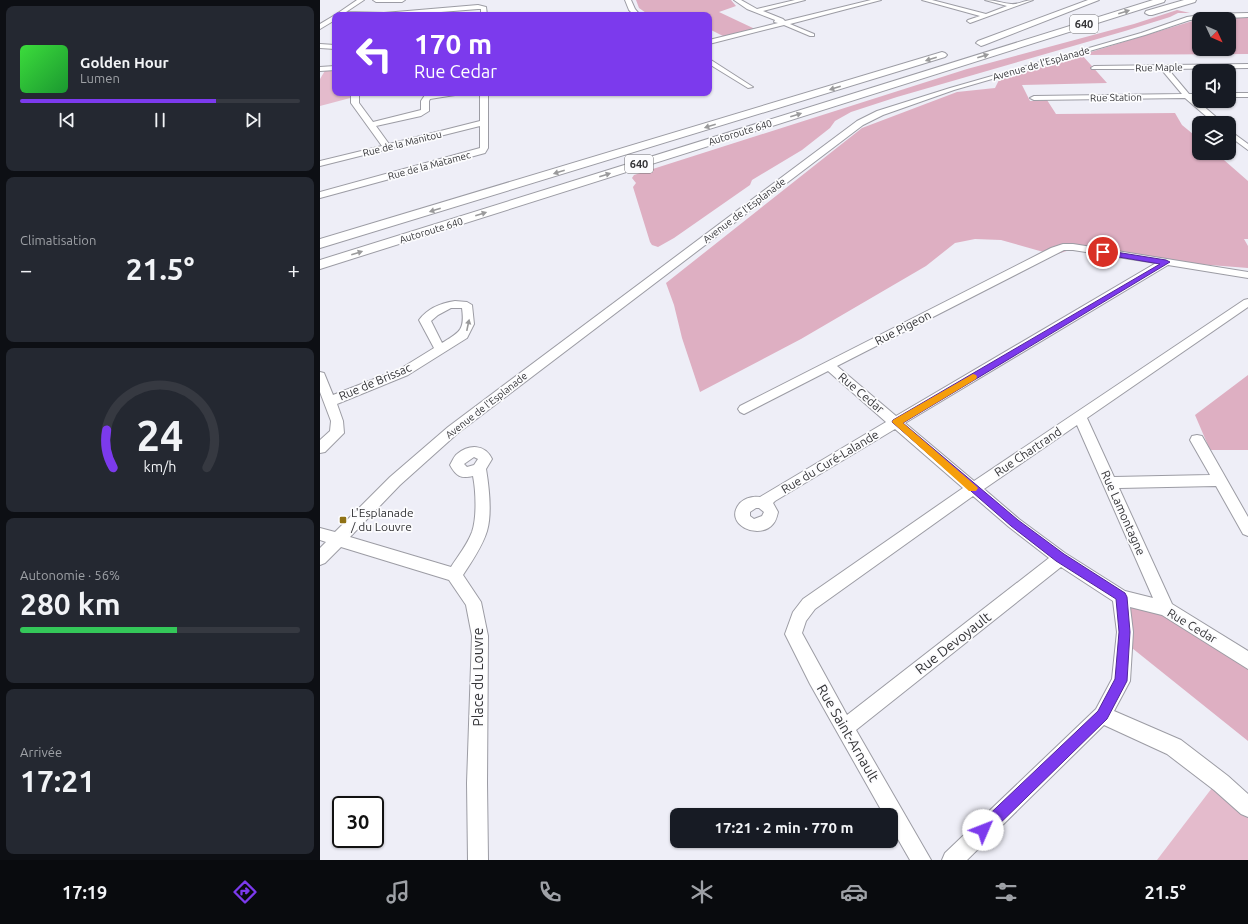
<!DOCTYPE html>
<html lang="fr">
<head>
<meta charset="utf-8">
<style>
	:root { --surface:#171b24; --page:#242831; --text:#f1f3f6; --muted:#9ea1a6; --line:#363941; --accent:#7c3aed }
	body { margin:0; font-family:Ubuntu,sans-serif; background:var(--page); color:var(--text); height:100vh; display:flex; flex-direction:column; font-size:15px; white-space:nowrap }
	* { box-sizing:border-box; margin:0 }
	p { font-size:13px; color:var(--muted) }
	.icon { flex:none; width:22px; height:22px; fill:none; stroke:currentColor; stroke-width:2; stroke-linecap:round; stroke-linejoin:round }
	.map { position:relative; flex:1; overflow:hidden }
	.drawer { display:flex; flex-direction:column; gap:6px; padding:6px; background:#0d0f14; width:320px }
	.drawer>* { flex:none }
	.banner { position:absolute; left:12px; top:12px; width:380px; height:84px; border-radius:8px; box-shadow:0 1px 3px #0004; background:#7c3aed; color:#fff; overflow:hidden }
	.needle { width:26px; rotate:134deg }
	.tools { position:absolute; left:872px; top:12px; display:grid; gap:8px }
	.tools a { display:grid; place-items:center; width:44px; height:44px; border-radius:8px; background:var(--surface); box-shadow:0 1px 3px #0004; font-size:20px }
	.speed { position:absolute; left:12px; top:796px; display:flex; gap:8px; font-size:20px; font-weight:700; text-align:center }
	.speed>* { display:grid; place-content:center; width:52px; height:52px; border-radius:50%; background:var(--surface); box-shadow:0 1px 3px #0004; line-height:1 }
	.speed .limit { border:2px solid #111; border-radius:6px; background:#fff; color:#111 }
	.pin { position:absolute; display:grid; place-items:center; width:34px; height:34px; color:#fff; margin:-17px; border:2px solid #fff; border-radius:50%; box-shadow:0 1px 4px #0007 }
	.me { position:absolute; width:44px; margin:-22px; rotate:46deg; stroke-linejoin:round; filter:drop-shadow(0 0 3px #0008) }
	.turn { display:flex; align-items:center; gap:14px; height:84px; padding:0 16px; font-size:18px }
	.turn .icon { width:52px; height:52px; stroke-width:2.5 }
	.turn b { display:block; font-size:28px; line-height:34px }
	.big { font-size:30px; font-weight:700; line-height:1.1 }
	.drawer .card { flex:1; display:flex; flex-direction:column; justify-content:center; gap:6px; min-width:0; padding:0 14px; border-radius:8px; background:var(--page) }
	.drawer .dial { align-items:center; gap:0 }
	.dial svg { height:104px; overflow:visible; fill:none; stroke:var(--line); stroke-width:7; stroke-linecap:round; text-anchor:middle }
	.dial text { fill:var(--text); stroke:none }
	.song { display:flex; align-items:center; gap:12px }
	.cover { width:48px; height:48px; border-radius:6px; background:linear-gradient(135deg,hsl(120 70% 55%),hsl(130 70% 35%)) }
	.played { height:4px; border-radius:2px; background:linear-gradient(90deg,var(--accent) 70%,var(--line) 70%) }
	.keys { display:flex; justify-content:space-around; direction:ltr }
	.heat { display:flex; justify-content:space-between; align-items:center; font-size:22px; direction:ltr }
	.charge { height:6px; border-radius:3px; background:linear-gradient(90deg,#34c759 56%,var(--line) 0) }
	.trip { position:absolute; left:350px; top:808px; width:228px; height:40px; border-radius:8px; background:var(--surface); box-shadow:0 1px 3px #0004; font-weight:700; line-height:40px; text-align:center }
	.menu { display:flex; height:64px; justify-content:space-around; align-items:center; background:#090b0e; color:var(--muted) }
	.menu .icon { width:28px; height:28px }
	.menu .active { color:var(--accent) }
	.menu b { font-size:18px; color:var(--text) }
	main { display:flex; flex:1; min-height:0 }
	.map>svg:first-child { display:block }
	.green { fill:#e4bbcc }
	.forest { fill:#deafc2 }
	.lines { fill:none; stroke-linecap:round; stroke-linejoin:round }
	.minor-casing { stroke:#9c9ca4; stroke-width:2 }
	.highway-casing { stroke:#9c9ca4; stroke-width:2 }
	.minor { fill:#fff; fill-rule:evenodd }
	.highway { fill:#fff; fill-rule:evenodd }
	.oneway { fill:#9a9a9b }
	.route { fill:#7c3aed; stroke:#51269a }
	.slow { fill:#f59e0b }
	.poi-dot { fill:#8f7115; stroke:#fcfcfe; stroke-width:1.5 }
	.labels { text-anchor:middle; stroke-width:3.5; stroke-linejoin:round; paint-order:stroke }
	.far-street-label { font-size:10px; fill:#343437; stroke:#fcfcfe }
	.shield { fill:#fcfcfe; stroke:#707073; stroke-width:1 }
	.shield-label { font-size:11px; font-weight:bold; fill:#343437 }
	.street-label { font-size:12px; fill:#343437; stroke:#fcfcfe }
	.poi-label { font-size:12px; fill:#343437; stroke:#fcfcfe; text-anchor:start }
	.near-street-label { font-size:14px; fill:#343437; stroke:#fcfcfe }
</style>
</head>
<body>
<main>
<section class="drawer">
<div class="card">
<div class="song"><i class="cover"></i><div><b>Golden Hour</b><p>Lumen</p></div></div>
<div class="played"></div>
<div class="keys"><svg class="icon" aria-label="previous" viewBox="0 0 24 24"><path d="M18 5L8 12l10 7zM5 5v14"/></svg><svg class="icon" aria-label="pause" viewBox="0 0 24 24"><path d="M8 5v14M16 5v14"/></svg><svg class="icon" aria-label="next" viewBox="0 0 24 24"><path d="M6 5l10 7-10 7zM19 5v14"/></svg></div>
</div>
<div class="card"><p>Climatisation</p>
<div class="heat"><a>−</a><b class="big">21.5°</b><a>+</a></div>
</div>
<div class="card dial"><svg viewBox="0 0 100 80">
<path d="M14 69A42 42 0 1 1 86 69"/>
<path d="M14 69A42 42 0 0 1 9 40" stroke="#7c3aed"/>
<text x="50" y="56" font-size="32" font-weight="700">24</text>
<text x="50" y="72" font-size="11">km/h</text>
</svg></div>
<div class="card"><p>Autonomie · 56%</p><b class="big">280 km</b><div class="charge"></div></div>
<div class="card"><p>Arrivée</p><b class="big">17:21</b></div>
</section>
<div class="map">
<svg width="928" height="860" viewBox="0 0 928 860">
	<rect width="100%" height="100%" fill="#eeeef7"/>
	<!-- green -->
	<path class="green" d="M15,68V93H35L34,97L0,106V79L6,69Z
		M895,784L928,800V860H837Z"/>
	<!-- forest -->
	<path class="forest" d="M316,0H411L416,6L399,12L435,29L405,37L389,29V15H329L319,8Z
		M857,10L870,13H858L850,17L805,31L577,97L531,112L515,121L510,128L482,150L432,180L430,185L354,238L338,247L332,245L330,242L313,187L316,183L312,178L314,175L647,69L814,24Z
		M885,18H928V54L762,55L787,83L702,85L710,101L727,100L736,114L855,113L862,125L879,139V153H896L928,181V239H924L928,246V268L877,264L753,249L734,255L681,240L655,239L635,243L606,266L481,339L380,392L362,338L354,305L346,283L542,128L637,92L675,88L679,80L879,19V49H909V19H879Z
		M928,375V450H890L875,415Z
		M806,598L842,615L928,667V741L812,648Z"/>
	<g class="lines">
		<defs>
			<path id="minor" d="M37,0H44L26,12L64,13L158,5L166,7L167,15H161V9H158L84,15H18V13Z
				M53,0H85L82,2H56Z
				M305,0H311L315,9L320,15H314L309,10Z
				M414,0H421L437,9L475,0H485L443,11L463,19L465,21L551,0H561L470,24L494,34V36H490L464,25L389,44V40L458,23L454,22L455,20L427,9Z
				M602,0H612L666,14L687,6L665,0C674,0 682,3 691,4C698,5 705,0 713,0L650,23L647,21L648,20L660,16Z
				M928,13V17L870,20L825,35L634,90L563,115L543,125L138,433L80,485L30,537L131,567C138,556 147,545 152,532C157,518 156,491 153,476C141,479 136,476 130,465C132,462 134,456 137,454C149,444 165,444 172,459L166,469C169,487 172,514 167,531C162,547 152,561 143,575L161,602L168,636L167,783L168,860H148L147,783L152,636L146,605L129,580L21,547L5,563L0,565V548L6,542L0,540V528L15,532L70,477L128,427L537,121L557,111L630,88L821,33L867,17L886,14ZM154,457L158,459L154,465L147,467L144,464Z
				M15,15V20L0,29V24Z
				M0,44L15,45V49L0,48Z
				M389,59L391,60L433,87L428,88L389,64Z
				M928,64V68L848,69L869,94H879V98H874L903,123H894L865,98L714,100L710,98L714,96L862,94L841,69H772L771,68L774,66Z
				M15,66V70L0,71V67Z
				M31,93H39V103L53,122L101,110V101L105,95L121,93H139L135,95L110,99L109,101V111L101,116L56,126L69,144L160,121V93H168V148L165,153L0,198V192L160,148V126L0,166V161L62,146L31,103Z
				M909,93H928V97H909Z
				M909,130L928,144V150L909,136Z
				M743,244H753L928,272V278L848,265L585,423L654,481L924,300L928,299V307L767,418L794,477L890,475L870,440L872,436L877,435L882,436L928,517V536L923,534L896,486L799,488L852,604L928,651V669L842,615L810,607L813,632L810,681L794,711L861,740L908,776L928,794V817L921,814L894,790L847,754L784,725L647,860H622L625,853L776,709L792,679L797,632L793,601L741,567L536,730L611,860H590L571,827V815H564L490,684L465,634L473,612L483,599L643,488L575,429L455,501L453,503L458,512C457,516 456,521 453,524C439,541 402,524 420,503C425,498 433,496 440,497L566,422L508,371L428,412L424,414L420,412L418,409L420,406L731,248ZM744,250H753L836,263L576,416L517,366ZM757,425L833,598L805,591L745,553L699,519L664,489ZM653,496L689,527L729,558L527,715L482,633L486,621L495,609ZM436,508H439L444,512L442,516L434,519L430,516V512Z
				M135,301L147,302L152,305L154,324L147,338L88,375L17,404L23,421L24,433L5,452L0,453V440L10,431L11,421L0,392V372L4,373L13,395L80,369L114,348L99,320C108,308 121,303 135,301ZM131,308H142C145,330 140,332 122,343L111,321L118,315Z"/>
			<path id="highway" d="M768,0H779L664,45L661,46L656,43L658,41Z
				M833,0H845L844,2L0,269V260Z
				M864,0H876L875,2L832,15H829L825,13L826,11Z
				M622,52L625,53L627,55L625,57L0,248V239Z"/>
		</defs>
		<!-- minor casing -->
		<use href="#minor" class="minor-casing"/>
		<!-- highway casing -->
		<use href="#highway" class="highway-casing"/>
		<!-- minor -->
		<use href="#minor" class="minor"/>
		<!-- highway -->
		<use href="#highway" class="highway"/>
	</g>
	<!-- one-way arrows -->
	<defs><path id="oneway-solid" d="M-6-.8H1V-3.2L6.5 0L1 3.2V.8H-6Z"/></defs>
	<g class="oneway">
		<use href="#oneway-solid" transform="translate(804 12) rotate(-17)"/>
		<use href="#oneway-solid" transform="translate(663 56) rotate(-18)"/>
		<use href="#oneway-solid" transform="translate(611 59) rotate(163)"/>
		<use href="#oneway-solid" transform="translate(515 88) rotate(163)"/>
		<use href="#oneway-solid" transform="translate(476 115) rotate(-17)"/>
		<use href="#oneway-solid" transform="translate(390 126) rotate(163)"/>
		<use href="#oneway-solid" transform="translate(239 172) rotate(163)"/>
		<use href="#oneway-solid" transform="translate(285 175) rotate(-17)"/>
		<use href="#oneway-solid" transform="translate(115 210) rotate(163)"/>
		<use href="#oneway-solid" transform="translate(161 214) rotate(-17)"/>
		<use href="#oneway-solid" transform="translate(37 253) rotate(-17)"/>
		<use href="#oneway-solid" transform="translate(148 325) rotate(-78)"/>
	</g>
	<!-- route -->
	<path class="route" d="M783,250L846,260L850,262L583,423L698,520L744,554L805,593L807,597L810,632L807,681L787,719L668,835L663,837L658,835L656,830L658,825L778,711L795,679L799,632L796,599L736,561L691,526L572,422L573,420L840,264L781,254V251Z"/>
	<!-- slow -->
	<path class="slow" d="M653,374L656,375L657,377L656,379L583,423L656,486L658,488L656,491H649L572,422L573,420Z"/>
	<!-- markers -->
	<rect class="poi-dot" x="19" y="516" width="8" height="8" rx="2"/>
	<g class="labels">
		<!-- far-street labels -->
		<g class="far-street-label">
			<text transform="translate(721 63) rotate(-16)" y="4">Avenue de l'Esplanade</text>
			<text transform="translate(839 67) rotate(-1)" y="4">Rue Maple</text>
			<text transform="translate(796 97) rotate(-1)" y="4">Rue Station</text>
			<text transform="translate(420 132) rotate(-17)" y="4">Autoroute 640</text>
			<text transform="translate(82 143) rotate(-14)" y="4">Rue de la Manitou</text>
			<text transform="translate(109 165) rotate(-15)" y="4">Rue de la Matamec</text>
			<text transform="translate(424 210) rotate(-37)" y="4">Avenue de l'Esplanade</text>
			<text transform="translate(111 230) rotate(-17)" y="4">Autoroute 640</text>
			<text transform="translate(166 405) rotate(-38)" y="4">Avenue de l'Esplanade</text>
		</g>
		<!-- shield labels -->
		<g class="shield">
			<rect x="750" y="15" width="28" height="18" rx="3"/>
			<rect x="305" y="155" width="28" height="18" rx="3"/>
		</g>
		<g class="shield-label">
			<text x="764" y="28">640</text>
			<text x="319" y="168">640</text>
		</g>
		<!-- street labels -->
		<g class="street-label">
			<text transform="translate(583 328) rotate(-27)" y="4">Rue Pigeon</text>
			<text transform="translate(55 382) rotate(-23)" y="4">Rue de Brissac</text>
			<text transform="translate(541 393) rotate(40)" y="4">Rue Cedar</text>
			<text transform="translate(708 452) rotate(-34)" y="4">Rue Chartrand</text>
			<text transform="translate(510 462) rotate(-31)" y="4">Rue du Curé-Lalande</text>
			<text transform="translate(803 513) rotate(66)" y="4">Rue Lamontagne</text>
			<text transform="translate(872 626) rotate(31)" y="4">Rue Cedar</text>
		</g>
		<!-- poi labels -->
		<g class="poi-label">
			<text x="31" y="517">L'Esplanade<tspan x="31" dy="14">/ du Louvre</tspan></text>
		</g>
		<!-- near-street labels -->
		<g class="near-street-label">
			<text transform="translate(633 643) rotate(-38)" y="5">Rue Devoyault</text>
			<text transform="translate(158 677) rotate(-90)" y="5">Place du Louvre</text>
			<text transform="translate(528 733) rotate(60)" y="5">Rue Saint-Arnault</text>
		</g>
	</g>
</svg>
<div class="tools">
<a><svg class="needle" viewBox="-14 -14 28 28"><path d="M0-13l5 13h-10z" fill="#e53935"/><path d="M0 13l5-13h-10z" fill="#9ea1a6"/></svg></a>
<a><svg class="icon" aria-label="sound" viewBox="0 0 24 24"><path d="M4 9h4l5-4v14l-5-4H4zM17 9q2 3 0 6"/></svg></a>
<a><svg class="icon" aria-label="layers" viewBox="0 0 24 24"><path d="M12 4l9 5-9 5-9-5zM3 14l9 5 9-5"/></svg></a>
</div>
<div class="speed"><div class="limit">30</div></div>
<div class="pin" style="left:783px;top:252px;background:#d93025"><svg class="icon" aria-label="arrive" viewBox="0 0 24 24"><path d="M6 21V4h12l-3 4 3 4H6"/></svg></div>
<svg class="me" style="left:663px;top:830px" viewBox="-20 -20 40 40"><circle r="19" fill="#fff"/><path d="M0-13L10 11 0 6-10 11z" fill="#7c3aed"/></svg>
<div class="trip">17:21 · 2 min · 770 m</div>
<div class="banner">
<div class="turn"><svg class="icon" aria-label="left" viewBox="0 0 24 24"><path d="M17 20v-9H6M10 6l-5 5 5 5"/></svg><div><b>170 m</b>Rue Cedar</div></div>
</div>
</div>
</main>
<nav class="menu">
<b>17:19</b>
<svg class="icon active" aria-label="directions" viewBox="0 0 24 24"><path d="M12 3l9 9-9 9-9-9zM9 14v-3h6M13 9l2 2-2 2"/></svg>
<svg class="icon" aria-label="music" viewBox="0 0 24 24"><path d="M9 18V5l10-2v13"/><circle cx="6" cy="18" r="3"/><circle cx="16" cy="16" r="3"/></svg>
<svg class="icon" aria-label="phone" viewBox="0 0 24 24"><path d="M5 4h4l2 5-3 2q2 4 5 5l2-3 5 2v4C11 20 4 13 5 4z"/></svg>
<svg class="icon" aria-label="climate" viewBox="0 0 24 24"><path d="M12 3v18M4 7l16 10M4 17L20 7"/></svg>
<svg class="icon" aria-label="car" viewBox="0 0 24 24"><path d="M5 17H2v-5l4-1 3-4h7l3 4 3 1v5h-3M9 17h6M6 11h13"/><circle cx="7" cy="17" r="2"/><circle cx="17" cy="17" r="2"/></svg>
<svg class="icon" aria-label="filters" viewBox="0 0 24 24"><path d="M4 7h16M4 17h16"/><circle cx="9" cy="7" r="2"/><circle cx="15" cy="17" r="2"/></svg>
<b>21.5°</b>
</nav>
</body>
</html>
